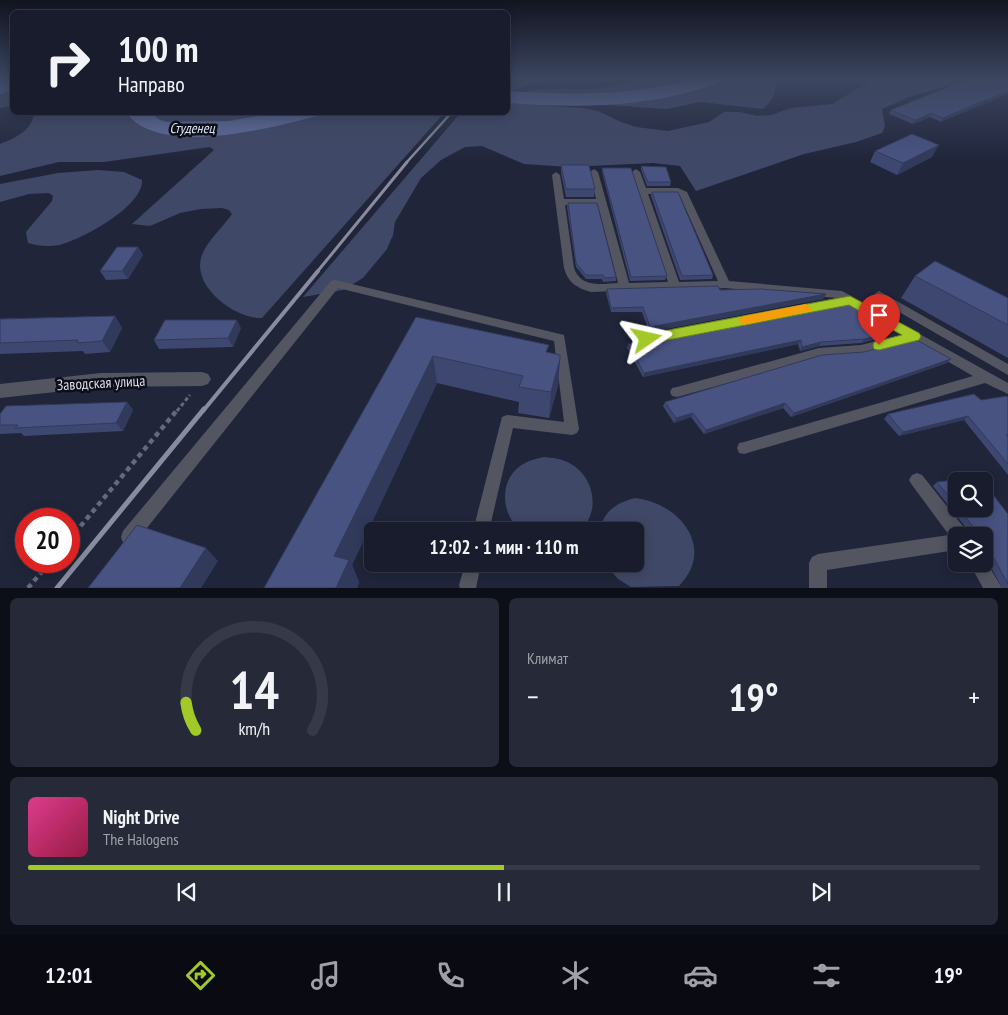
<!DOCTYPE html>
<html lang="ru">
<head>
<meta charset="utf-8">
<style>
	:root { --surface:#181c2c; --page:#252938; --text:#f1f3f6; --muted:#9fa1a9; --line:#363a48; --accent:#a2c928 }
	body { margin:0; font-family:"PT Sans Narrow",sans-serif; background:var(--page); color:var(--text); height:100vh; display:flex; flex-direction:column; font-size:19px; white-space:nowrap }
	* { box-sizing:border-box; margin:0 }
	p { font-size:16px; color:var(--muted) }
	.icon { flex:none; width:28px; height:28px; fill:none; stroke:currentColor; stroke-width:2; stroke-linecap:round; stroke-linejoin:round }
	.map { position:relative; height:588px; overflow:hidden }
	.details { display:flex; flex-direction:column; gap:10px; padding:10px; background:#0d0f18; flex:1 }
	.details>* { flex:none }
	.top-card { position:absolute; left:10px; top:10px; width:500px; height:105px; border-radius:8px; box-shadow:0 2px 12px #0003,0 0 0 1px var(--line); background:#181c2c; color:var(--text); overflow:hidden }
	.buttons { position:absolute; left:948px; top:472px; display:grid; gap:10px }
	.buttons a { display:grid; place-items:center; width:45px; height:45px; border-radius:8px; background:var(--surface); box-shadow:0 2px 12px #0003,0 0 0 1px var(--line); font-size:25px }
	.speed { position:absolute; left:15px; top:508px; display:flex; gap:10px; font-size:25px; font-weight:700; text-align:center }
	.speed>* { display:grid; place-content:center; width:65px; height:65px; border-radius:50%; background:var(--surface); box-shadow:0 2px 12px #0003,0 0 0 1px var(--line); line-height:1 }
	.speed .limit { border:8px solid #d22; background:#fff; color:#111 }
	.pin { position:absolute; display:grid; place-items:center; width:42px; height:42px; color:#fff; margin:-51px -21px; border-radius:50% 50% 50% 0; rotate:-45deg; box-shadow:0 0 5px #0007 }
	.pin .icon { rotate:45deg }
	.me { position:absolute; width:55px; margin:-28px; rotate:79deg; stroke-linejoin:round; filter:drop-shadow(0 0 4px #0008) }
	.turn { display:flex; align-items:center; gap:18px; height:105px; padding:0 25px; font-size:22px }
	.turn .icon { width:65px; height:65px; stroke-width:2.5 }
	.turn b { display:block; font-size:35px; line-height:42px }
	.big { font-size:38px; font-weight:600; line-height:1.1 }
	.details .tile { flex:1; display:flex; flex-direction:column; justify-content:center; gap:8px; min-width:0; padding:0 18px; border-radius:8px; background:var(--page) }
	.details .dial { align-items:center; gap:0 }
	.dial svg { height:130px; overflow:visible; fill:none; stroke:var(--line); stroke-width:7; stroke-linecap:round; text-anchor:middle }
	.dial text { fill:var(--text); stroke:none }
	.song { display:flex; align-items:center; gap:15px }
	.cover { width:60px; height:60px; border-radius:8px; background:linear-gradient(135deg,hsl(330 70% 55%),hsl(340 70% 35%)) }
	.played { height:5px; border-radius:2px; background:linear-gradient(90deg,var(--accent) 50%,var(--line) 50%) }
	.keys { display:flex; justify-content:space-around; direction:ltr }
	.heat { display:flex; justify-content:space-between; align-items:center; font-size:28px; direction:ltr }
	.details .tiles { flex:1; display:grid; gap:10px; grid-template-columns:1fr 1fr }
	.tile:last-child { grid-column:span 2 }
	.trip { position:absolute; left:364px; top:522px; width:280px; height:50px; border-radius:8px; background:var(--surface); box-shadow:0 2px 12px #0003,0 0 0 1px var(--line); font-weight:600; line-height:50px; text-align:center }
	.dock { display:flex; height:80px; justify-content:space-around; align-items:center; background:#0a0b12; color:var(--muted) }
	.dock .icon { width:35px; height:35px }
	.dock .active { color:var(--accent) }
	.dock b { font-size:22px; color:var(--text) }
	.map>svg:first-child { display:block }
	.green { fill:#404867 }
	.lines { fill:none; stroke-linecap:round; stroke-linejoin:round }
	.river { fill:#6471a3; fill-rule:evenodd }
	.path-far1 { stroke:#65697c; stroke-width:3; stroke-dasharray:4 2.5; stroke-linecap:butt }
	.path { stroke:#65697c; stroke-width:4.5; stroke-dasharray:5 4; stroke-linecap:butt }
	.lane { fill:#535661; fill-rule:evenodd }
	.street { fill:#535661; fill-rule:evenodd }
	.rail-far3 { stroke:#888c9e; stroke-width:2.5 }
	.rail-far2 { stroke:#888c9e; stroke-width:3 }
	.rail-far1 { stroke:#888c9e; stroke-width:4 }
	.rail { stroke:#888c9e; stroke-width:5 }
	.wall { fill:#3e4770 }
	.shaded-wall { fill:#323a5b }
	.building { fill:#485382; stroke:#323a5b }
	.route { fill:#a2c928; stroke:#69831a }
	.slow { fill:#f59e0b }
	.labels { text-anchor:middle; stroke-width:5; stroke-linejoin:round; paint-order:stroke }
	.far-water-label { font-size:14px; font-style:italic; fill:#dee2f2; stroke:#0c0f18 }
	.street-label { font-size:15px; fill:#dadeed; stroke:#0c0f18 }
</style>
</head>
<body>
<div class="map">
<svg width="1008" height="588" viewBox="0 0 1008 588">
	<rect width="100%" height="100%" fill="#20253a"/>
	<!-- green -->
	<path class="green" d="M0,78H12V106L0,108Z
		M508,78H550L508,92Z
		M649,78H775C777,92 774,99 763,109L700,102L667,109L594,104L536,103L508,97V95L539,89H594Z
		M870,78H974L909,97L882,109L885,126L882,133L856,142L804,154L696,191L680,166L653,163L569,167L524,164L482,146L465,147L441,160L421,178L395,222L393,235L387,249L363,278L343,290L303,297L457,117L463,113L508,112V103L583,108L598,111L621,122L636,127L668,131L709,122L724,112H740L757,116L771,115L791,108L832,104L866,84Z
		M34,113L36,112L444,113L262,318C236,319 193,288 201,258C205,243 223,227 232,214L229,210L222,208L201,209L180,213L150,226L132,224L214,150L210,147L104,162H59L0,176V144C15,138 32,131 34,113Z
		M98,170L124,172L142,180C144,206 81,240 59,245C49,247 37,246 28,243L26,232L52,201L53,196L49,193L29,194L0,202V184L58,173Z
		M544,457C554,458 563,459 571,464C595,478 601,513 579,531H522C502,517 498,483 519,467C526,461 535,459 544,457Z
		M635,498C680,503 716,548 679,586L631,587L618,579L607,566L606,564H635V531H599C604,511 616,503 635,498Z"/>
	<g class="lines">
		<!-- river -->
		<path class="river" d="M695,78H724C719,85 708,86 700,89C638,108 571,108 508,103V91C571,95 635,96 695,78Z
			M12,79V91L0,94V82Z
			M126,112H150L160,120L167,122L229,121L281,112H320L317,116C272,128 157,158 126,112Z"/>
		<!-- path-far1 -->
		<path class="path-far1" d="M177,411L190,395"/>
		<!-- path -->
		<path class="path" d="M69,540L178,409
			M28,588L51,561"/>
		<!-- lane -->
		<path class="lane" d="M594,169L598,172L629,283L668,282L632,172L636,169L640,172L646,188H678L687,192L729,281L842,291L1008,383V394L985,383L744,454L739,453L737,448L739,443L744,442L973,376L912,341L861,355L819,358L677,397L672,396L670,392L672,388L677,387L819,348L861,345L901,335L848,304L647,344L643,342L641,339L643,336L647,334L837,298L725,288L675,291L671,289L591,292C577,288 568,283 564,268L552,175L556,172L560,175L564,199H596L590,172ZM648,194H676L680,196L718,281L679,282ZM565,205H598L618,283C601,284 581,288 574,268Z
			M335,280L564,335L579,429L577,433L572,435L513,428L489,531H473L502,417L507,415L564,422L554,341L338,288L135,543L129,545L123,543L121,537L123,531L331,281Z
			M879,291L1008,364V375L875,298L873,295Z
			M917,473L922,475L966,530L968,536H956V550L827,570V588H809V563L812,557L818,554L949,535L912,485L909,480L912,475Z
			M984,558L1002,588H983L970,564H984Z
			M465,564H481L476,588H460L459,585Z"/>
		<!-- street -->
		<path class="street" d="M202,372L208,374L211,379L208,384L202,386L101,387L0,398V384L101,373Z"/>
		<!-- rail-far3 -->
		<path class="rail-far3" d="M406,163L452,112"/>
		<!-- rail-far2 -->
		<path class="rail-far2" d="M317,272L407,162"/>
		<!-- rail-far1 -->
		<path class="rail-far1" d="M203,411L318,271"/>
		<!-- rail -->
		<path class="rail" d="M57,588L204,409"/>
	</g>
	<!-- wall -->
	<path class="wall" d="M971,78L941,122L930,117L913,124L889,114L891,110Z
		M875,151L932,157L897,175L870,162Z
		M561,165L595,189L594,197H566L561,173Z
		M641,166L671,182L670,186H647L641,170Z
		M602,168L667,276L665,280L630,281L602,172Z
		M652,192L713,275L712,279L680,280L651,196Z
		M568,203L616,277V281L603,282L602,279H586L576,267L567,207Z
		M138,247L143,255L128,279L106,280L100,271Z
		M915,276L1008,298V358L901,298Z
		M607,289L720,290L826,294L823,299L649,332L642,312H611L606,293Z
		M115,316L122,328L110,352L85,354L83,351L0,354V319Z
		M416,317L548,353L560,359L558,386L549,418L518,413L519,402L437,383L352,565L359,582L357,588H264Z
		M241,328L233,347L159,349L154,340Z
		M888,333L885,337L861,343L819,346L800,351L798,344L643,377L627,348L628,344Z
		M947,363L791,417L783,408L704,434L691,417L674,423L663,406L665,402Z
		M1008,397V475L964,420L899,436L884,419L888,414L981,400Z
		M127,402L133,410L123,431L24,436L21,433L0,434V414Z
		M956,481V509H984L1008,514V588H1002L986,558L984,559V536H968L970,535L967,529L933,486L937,482Z"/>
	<!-- shaded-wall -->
	<path class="shaded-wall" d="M1008,91V94L941,122L943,118Z
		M932,113L930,117L913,124L915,120Z
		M939,145L932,157L897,175L903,163Z
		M138,247L143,255L128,279L122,271Z
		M826,294L823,299L649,332L650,327Z
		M115,316L122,328L110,352L102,341Z
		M237,320L241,328L233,347L228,338Z
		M888,333L885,337L861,343L864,339Z
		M801,340L798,344L643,377L644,373Z
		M821,342L819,346L800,351L802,347Z
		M433,356L437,383L352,565L359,582L357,588H336L334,556Z
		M560,359L558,386L549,418L551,392Z
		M951,359L947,363L791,417L794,413Z
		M127,402L133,410L123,431L116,423Z
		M785,403L783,408L704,434L706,430Z
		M693,413L691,417L674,423L676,418Z
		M968,416L964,420L899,436L903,432Z
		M206,548L218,561L201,588H180Z"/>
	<!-- building -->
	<path class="building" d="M971,78H1008V91L943,118L932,113L915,120L891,110Z
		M912,134L939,145L903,163L875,151Z
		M561,165H589L595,189H566Z
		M641,166L666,167L671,182H648Z
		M602,168H631L667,276L631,277Z
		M652,192H678L713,275L682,276Z
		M568,203H597L616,277L604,278L603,275H586L576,263Z
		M117,247H138L122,271H100Z
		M935,261L1008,298V325L915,276Z
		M718,286L720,290L761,289L826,294L650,327L643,307L611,308L607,289Z
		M850,302L864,310L888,333L864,339L821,342L802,347L801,340L644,373L628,344Z
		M115,316L102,341L77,343L78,340L0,343V319Z
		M416,317L549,345L546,352L560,355V359L551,392L519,387L523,376L433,356L334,556L349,560L336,588H264Z
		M165,320H237L228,338L154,340Z
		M915,339L951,359L794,413L785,403L706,430L693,413L676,418L665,402L822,355L864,352Z
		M974,394L981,400L1007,396L1008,397V435H1006L1008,437V464L968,416L903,432L888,414Z
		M127,402L116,423L15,428L18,425H0V414L6,406Z
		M979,477L982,481H956V505L937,482Z
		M984,483L1008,514V584L991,553H988L987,556L984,551V536H973L971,534L975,532L972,525L959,509H984Z
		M137,525L206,548L180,588H88Z"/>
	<!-- sky -->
	<linearGradient id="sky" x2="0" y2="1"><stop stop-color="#121420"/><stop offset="0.49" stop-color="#3c4660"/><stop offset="1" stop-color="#3c4660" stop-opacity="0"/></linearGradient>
	<rect width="1008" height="160" fill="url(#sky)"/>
	<!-- route -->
	<path class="route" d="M850,296L919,333L921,336L919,340L879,350L874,349L873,345L874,342L902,335L849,305L647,344L641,339L647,334Z"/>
	<!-- slow -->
	<path class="slow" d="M806,304L812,309L811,311L744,325L738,320L744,316Z"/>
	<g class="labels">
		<!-- far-water labels -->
		<g class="far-water-label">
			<text x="192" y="133">Студенец</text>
		</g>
		<!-- street labels -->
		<g class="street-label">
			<text transform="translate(101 383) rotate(-3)" y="5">Заводская улица</text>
		</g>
	</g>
</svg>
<div class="buttons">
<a><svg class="icon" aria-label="search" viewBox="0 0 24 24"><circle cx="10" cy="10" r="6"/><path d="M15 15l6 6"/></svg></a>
<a><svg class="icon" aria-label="layers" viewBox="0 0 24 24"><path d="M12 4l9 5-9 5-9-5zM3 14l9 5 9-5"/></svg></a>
</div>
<div class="speed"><div class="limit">20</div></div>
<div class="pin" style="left:879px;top:345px;background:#d93025"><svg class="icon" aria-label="arrive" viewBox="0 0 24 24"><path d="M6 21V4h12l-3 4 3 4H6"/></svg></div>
<svg class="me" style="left:647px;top:339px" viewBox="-20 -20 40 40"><path d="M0-17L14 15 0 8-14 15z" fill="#a2c928" stroke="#fff" stroke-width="4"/></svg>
<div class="trip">12:02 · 1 мин · 110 m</div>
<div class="top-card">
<div class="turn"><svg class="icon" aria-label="right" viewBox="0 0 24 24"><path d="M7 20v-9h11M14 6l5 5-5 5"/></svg><div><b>100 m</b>Направо</div></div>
</div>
</div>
<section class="details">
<div class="tiles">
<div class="tile dial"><svg viewBox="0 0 100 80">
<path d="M14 69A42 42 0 1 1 86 69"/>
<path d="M14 69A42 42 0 0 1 8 52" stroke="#a2c928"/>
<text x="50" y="56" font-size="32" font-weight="700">14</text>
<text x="50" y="72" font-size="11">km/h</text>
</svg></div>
<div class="tile"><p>Климат</p>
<div class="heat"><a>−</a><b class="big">19°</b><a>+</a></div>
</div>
<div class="tile">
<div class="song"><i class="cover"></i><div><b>Night Drive</b><p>The Halogens</p></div></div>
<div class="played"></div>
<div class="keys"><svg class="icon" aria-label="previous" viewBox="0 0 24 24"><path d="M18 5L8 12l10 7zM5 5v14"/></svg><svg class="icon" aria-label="pause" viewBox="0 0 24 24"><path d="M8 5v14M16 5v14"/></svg><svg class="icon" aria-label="next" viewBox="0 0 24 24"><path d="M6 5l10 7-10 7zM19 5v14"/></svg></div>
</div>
</div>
</section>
<nav class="dock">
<b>12:01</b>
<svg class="icon active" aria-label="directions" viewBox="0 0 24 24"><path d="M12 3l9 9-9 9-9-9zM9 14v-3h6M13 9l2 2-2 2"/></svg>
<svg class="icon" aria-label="music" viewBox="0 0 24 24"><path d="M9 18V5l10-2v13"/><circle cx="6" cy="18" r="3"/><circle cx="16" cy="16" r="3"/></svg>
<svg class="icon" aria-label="phone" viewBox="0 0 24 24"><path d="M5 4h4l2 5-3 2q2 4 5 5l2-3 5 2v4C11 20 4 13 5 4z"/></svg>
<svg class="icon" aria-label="climate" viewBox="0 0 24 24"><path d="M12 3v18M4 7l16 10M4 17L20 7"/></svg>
<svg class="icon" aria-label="car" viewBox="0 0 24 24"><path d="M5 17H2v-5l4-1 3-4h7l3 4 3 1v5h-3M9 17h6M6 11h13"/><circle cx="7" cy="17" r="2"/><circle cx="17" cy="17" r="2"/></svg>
<svg class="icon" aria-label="filters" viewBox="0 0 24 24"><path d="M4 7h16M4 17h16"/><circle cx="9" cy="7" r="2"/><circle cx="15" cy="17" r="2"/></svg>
<b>19°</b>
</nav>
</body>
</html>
